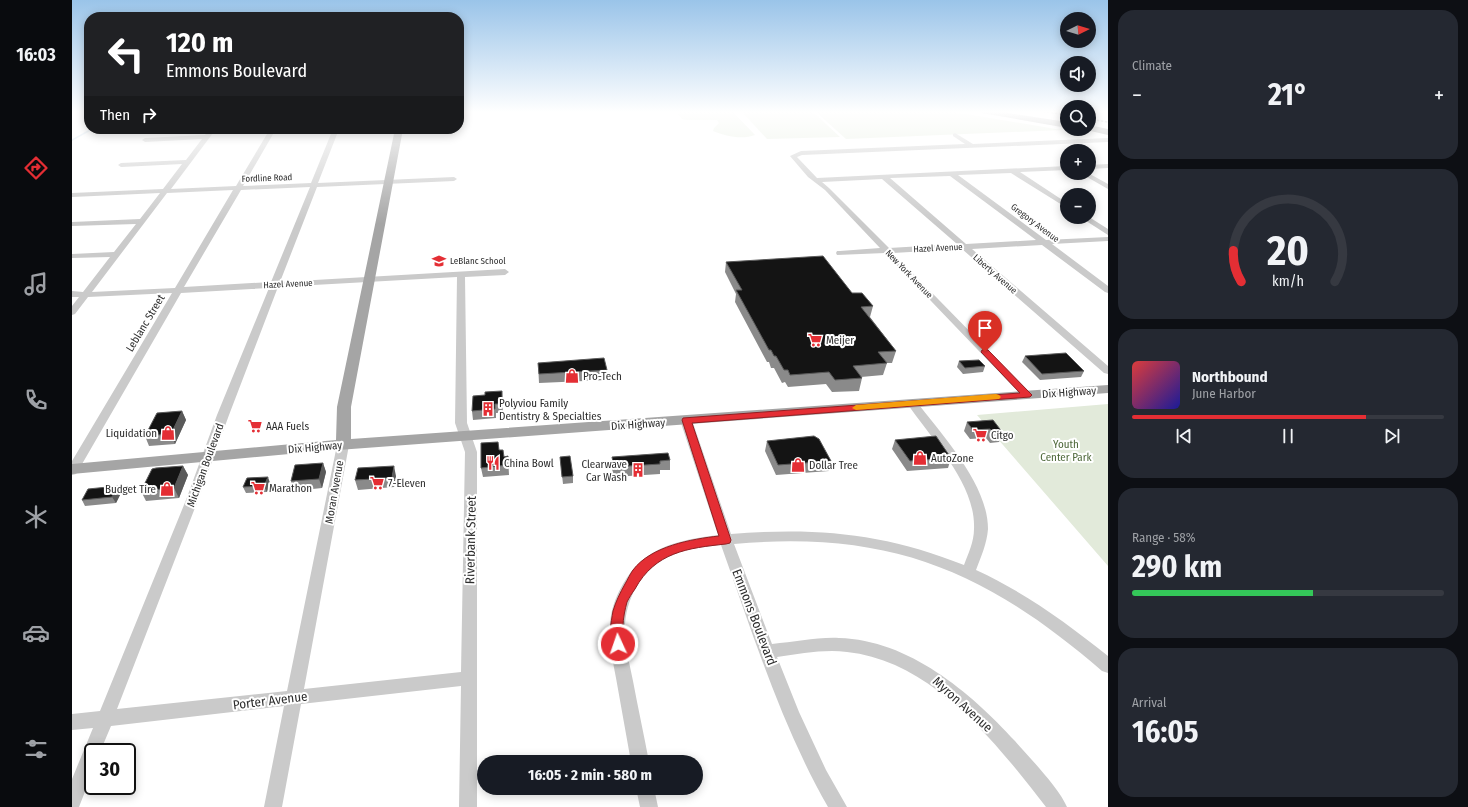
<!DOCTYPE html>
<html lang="en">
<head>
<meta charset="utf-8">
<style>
	:root { --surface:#171b24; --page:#242831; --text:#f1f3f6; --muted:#9ea1a6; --line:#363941; --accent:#e42e34 }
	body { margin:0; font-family:"Fira Sans Condensed",sans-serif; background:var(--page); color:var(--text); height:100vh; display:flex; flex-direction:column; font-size:15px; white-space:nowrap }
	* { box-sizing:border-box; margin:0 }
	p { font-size:13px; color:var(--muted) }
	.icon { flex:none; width:22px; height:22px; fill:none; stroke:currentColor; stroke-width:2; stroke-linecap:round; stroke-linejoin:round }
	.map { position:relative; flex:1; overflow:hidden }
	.panel { display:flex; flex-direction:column; gap:10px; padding:10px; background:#0d0f14; width:360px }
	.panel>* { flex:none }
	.top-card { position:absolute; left:12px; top:12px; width:380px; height:122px; border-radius:16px; box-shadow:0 2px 10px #0003; background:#202124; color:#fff; overflow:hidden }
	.needle { width:26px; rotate:85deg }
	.tools { position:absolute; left:988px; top:12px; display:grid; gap:8px }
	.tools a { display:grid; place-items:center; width:36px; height:36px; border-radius:50%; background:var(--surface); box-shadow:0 2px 10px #0003; font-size:20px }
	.speed { position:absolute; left:12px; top:743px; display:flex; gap:8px; font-size:20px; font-weight:700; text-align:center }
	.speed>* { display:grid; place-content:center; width:52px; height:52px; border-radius:50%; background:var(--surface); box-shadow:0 2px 10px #0003; line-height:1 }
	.speed .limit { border:2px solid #111; border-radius:6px; background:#fff; color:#111 }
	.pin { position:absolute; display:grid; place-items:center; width:34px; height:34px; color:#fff; margin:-41px -17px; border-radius:50% 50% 50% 0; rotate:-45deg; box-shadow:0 0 4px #0007 }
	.pin .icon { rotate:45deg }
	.me { position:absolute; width:44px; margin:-22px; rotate:357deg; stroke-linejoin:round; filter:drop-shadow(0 0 3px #0008) }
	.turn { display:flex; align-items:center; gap:14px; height:84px; padding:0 16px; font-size:18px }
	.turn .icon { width:52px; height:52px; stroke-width:2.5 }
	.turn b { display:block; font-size:28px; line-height:34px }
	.then { display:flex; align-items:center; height:38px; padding:0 16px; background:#0003; gap:8px; font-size:15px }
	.big { font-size:30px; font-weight:700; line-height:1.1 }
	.panel .card { flex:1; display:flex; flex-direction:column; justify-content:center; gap:6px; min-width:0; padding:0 14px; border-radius:16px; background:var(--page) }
	.panel .dial { align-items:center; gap:0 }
	.dial svg { height:104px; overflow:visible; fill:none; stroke:var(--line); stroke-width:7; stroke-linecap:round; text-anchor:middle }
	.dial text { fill:var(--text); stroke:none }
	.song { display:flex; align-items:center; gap:12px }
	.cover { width:48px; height:48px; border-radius:6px; background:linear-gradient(135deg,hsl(0 70% 55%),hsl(240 70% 35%)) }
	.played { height:4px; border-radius:2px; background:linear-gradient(90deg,var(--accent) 75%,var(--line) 75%) }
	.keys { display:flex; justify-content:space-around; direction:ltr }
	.heat { display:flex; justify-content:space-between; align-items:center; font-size:22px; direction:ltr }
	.charge { height:6px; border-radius:3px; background:linear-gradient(90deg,#34c759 58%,var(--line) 0) }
	.trip { position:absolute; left:405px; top:755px; width:226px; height:40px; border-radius:20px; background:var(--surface); box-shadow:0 2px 10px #0003; font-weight:700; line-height:40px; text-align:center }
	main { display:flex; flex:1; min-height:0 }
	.tabs { display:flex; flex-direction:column; width:72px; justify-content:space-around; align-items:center; background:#090b0e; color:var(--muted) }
	.tabs .icon { width:28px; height:28px }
	.tabs .on { color:var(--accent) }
	.tabs b { font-size:18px; color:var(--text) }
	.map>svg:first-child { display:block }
	.green { fill:#e2eada }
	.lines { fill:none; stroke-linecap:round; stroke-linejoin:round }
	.stream { stroke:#c5dbeb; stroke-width:1.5 }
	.minor { fill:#cacaca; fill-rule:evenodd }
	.major { fill:#a5a5a5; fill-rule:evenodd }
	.highway { fill:#949494; fill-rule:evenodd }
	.rail { stroke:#828282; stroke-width:1.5; stroke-dasharray:2.5 1.5; stroke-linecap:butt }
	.wall { fill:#8a8a8a }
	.shaded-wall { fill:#5a5a5a }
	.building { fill:#141414; stroke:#5a5a5a }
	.route { fill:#e42e34; stroke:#941e22 }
	.slow { fill:#f59e0b }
	.labels { text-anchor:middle; stroke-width:4; stroke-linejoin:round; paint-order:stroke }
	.far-street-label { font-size:9px; fill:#2d2d2d; stroke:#fff }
	.far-poi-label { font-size:9px; fill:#2d2d2d; stroke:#fff; text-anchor:start }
	.street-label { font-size:11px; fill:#2d2d2d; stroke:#fff }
	.poi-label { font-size:11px; fill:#2d2d2d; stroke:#fff; text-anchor:start }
	.park-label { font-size:11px; fill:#4e683a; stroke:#fff }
	.near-street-label { font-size:13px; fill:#2d2d2d; stroke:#fff }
</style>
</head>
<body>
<main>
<nav class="tabs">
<b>16:03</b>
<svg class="icon on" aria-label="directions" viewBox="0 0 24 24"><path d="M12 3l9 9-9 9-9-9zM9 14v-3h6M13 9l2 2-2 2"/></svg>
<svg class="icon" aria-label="music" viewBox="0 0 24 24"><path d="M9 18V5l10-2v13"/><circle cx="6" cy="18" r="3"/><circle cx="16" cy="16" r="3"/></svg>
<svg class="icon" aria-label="phone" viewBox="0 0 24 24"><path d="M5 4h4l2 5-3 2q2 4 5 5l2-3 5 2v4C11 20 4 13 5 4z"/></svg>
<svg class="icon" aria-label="climate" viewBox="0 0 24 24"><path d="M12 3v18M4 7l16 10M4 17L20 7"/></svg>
<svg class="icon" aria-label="car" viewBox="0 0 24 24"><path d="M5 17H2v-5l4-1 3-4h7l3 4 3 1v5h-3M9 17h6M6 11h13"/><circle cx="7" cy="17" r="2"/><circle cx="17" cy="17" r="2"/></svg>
<svg class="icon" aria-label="filters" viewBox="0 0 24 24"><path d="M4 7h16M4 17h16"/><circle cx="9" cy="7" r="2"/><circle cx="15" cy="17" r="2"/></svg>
</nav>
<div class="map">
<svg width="1036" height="807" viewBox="0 0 1036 807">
	<rect width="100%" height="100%" fill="#fff"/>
	<!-- green -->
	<path class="green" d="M604,111H660L683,135C669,140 654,136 641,131L642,128L647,123L645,120H614L610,119Z
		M669,111H740L768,137L695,139Z
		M743,111H876L990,130L774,139Z
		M1036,404V566L905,415Z"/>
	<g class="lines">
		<!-- stream -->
		<path class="stream" d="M0,140L20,129"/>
		<!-- minor -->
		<path class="minor" d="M138,129H144L99,189L164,186L198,129H204L171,186L239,183L261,129H267L246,183L382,177L385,179L382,181L245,187L208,282L433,269L437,272L433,275L393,277L395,423L405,452V807H387L389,686L229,704L210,807H192L212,706L39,726L28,752H21V771L7,807H0V779L21,728L0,730V714L28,711L114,500L145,415L197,288L109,293L6,471L4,474L0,475V461L100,293L16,297L3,314L0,315V306L7,297H0V291L11,292L38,257L0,258V254L42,252L64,224L0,226V222L68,219L88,193L0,197V193L91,189L110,164L49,167L46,165L49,163L114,160L130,139L73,142L70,140L73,138L133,135ZM238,187L199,282L112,287L169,190ZM161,190L103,288L20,292L95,193ZM385,277L383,423L393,452L389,672L232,689L277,445L275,442H267L265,445L215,691L45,709L126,500L157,415L206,287Z
			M883,133L901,144L1036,138V142L730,155L725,157L745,178L995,166V170L948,172L995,203V208L939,173L886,175L974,240L1036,237V241L980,244L1036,286V293L1033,292L970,245L900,249L1036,366V374L1032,373L890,249L821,253L960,395L955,398L951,397L813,253L765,255L764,253L765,251H768L808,248L753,190L736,177L718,156L729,151L893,144L881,136V134ZM878,176L964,240L894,244L818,178ZM810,179L885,244L817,248L757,188L750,182Z
			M1036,164V168L1017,169V165Z
			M1008,173H1016L1036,184V189Z
			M1008,217H1017L1036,229V235Z
			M840,400L844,401C870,435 916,484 916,529C915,543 909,557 904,570C952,592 995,623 1036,656V673L1030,671C914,571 818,530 662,544L700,644C723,642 745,637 767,638C837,640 898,692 943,741C957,757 987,788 995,807H974C925,744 861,661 775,652C752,649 728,654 705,657L727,712L754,770L775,807H756C709,725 681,634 649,545C633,547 616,548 601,555C569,568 551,601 553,636C554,651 558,666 561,681C566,708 572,735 577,762H559C554,734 549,706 544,678C541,662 537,644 538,627C538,612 543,598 551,584C572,547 606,540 646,535L608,420L610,417H618L620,420L659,534C744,527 812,533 892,565C896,554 902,542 902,529C904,483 859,439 835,403Z
			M564,788H582L586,807H568Z"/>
		<!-- major -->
		<path class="major" d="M323,129H331L279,407V439L1036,385V393L239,452L0,474V464L264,440L265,407Z"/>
		<!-- highway -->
		<path class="highway" d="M906,111H922L995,122V128L910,113Z
			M1017,125L1036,129V135L1014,130L1017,129Z"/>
		<!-- rail -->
		<path class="rail" d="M967,111L995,115
			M1017,119L1036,122"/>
	</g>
	<!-- wall -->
	<path class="wall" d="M654,262L780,293L801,306L798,317L824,351L820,363H815L811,375L789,377L790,378L787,391L760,392L754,384L716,387L713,382L710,383L702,368H699L697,362H695L663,302L664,294L653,272Z
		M953,356L1012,371L1009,377L968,380L950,362Z
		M887,361L913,366L911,372L891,374L885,367Z
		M466,363L535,370V380L467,383Z
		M430,391L431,413H424V418L401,420L400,411L413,395Z
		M110,411L114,420L103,444L77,446L73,436Z
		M895,422L931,433L927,442L918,443L914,438L898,439L892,431Z
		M823,440L879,458L876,468L835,471L820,449Z
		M695,441L759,461L757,471L704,475L693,451Z
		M426,442L427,450L432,456H436L437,475L411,477L409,468Z
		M488,457L501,476V483L491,484Z
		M540,457L598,460V470H588V474L541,477L540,466Z
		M251,463L254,472L250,488L222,491L219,481Z
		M111,466L116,475L107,498L74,501L69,491Z
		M324,476L322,487L286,490L283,480Z
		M198,483L195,492L174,493L171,487Z
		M46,486L49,493L44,503L13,506L10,500Z"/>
	<!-- shaded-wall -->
	<path class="shaded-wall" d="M110,411L114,420L103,444L99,434Z
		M251,463L254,472L250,488L247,479Z
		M111,466L116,475L107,498L102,488Z
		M322,466L324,476L322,487L320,478Z
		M196,477L198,483L195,492L192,486Z
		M46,486L49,493L44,503L40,497Z"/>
	<!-- building -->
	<path class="building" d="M751,256L780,293H790L801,306L789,307L824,351L806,352L815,363L781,366L790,378L763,380L757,372L718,375L716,370H712L704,356H702L699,350H697L664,290H670L654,262Z
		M994,353L1012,371L970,374L953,356Z
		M532,358L535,370L467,374L466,363Z
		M907,360L913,366L893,368L887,361Z
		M430,391V404H423V409L400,411L401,396L413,395V392Z
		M110,411L99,434L73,436L85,413Z
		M921,420L931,433H922L918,429L901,430L895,422Z
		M742,436L747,439L759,461L706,465L695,441Z
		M864,436L879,458L838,461L823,440Z
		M426,442L427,450H431L432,457L436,456V465L409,468V443Z
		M596,453L598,460L588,461V464L542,467L540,457Z
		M498,456L501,476L490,477L488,457Z
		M251,463L247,479L219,481L223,465Z
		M111,466L102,488L69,491L80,469L84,468Z
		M322,466L320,478L283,480L286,468Z
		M196,477L192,486L171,487L175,478Z
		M46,486L40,497L10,500L16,489Z"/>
	<!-- sky -->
	<linearGradient id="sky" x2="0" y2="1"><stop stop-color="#9ac4e9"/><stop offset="0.5" stop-color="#fff"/><stop offset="1" stop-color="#fff" stop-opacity="0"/></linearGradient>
	<rect width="1036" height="224" fill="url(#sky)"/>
	<!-- route -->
	<path class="route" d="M913,349L916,350L958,393L960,395L958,397L620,423L659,540L658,543L654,544C616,548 583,552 563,589C560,593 557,598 555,602C553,609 551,619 551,626C551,634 553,641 550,647L546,649L541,647C536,637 539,623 541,611C544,601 548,593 553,584C556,579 558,574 561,570C579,546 620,539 647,536L610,420L611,418L948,393L910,353L909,352L910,350Z"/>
	<!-- slow -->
	<path class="slow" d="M924,394L927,395L929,397L927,399L784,410L780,408L784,405Z"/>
	<!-- icons -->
	<defs>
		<symbol id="school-bare" viewBox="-9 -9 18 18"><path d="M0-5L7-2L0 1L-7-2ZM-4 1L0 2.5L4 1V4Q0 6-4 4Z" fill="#e42e34" stroke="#fff" stroke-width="2.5" paint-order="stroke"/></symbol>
		<symbol id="supermarket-bare" viewBox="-9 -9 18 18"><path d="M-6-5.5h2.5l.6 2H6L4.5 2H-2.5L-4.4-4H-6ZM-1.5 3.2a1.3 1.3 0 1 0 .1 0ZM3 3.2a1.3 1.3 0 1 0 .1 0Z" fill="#e42e34" stroke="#fff" stroke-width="2.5" paint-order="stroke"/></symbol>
		<symbol id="shop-bare" viewBox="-9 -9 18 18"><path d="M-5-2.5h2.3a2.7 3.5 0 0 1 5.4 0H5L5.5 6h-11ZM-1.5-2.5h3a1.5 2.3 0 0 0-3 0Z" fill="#e42e34" stroke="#fff" stroke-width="2.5" paint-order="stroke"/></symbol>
		<symbol id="building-bare" viewBox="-9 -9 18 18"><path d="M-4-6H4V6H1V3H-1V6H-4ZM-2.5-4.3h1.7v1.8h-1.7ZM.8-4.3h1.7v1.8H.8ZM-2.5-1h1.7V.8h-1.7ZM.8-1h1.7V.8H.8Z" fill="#e42e34" stroke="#fff" stroke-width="2.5" paint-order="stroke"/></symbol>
		<symbol id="restaurant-bare" viewBox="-9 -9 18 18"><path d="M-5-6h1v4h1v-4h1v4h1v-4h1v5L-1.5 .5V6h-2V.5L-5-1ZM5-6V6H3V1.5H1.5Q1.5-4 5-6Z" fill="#e42e34" stroke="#fff" stroke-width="2.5" paint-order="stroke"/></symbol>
	</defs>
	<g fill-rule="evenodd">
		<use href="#school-bare" x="357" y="251" width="20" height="20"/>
		<use href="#supermarket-bare" x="733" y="330" width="20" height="20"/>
		<use href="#shop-bare" x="490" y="366" width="20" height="20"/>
		<use href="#building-bare" x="406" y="399" width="20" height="20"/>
		<use href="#supermarket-bare" x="173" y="416" width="20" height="20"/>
		<use href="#shop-bare" x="86" y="423" width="20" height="20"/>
		<use href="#supermarket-bare" x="898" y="425" width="20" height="20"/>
		<use href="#shop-bare" x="838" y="448" width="20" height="20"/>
		<use href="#restaurant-bare" x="411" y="453" width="20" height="20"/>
		<use href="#shop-bare" x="716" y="455" width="20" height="20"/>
		<use href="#building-bare" x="556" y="460" width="20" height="20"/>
		<use href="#supermarket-bare" x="295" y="473" width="20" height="20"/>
		<use href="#supermarket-bare" x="176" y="478" width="20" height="20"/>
		<use href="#shop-bare" x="85" y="479" width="20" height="20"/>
	</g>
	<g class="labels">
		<!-- far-street labels -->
		<g class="far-street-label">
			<text transform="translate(195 178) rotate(-2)" y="3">Fordline Road</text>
			<text transform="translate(963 223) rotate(37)" y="3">Gregory Avenue</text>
			<text transform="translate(866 248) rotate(-3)" y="3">Hazel Avenue</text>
			<text transform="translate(837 274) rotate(46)" y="3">New York Avenue</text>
			<text transform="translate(923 274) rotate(41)" y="3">Liberty Avenue</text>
			<text transform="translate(216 284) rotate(-3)" y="3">Hazel Avenue</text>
		</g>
		<!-- far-poi labels -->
		<g class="far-poi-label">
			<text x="378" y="264">LeBlanc School</text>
		</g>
		<!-- street labels -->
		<g class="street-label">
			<text transform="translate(73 323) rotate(-59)" y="4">Leblanc Street</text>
			<text transform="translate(997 392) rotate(-4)" y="4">Dix Highway</text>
			<text transform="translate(566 424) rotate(-4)" y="4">Dix Highway</text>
			<text transform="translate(243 447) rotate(-5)" y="4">Dix Highway</text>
			<text transform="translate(133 465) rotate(-70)" y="4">Michigan Boulevard</text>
			<text transform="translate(262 492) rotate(-80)" y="4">Moran Avenue</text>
		</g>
		<!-- poi labels -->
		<g class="poi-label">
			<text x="754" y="344">Meijer</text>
			<text x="511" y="380">Pro-Tech</text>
			<text x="427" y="407">Polyviou Family<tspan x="427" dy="13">Dentistry &amp; Specialties</tspan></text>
			<text x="194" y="430">AAA Fuels</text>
			<text x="85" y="437" text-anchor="end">Liquidation</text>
			<text x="919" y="439">Citgo</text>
			<text x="859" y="462">AutoZone</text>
			<text x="432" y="467">China Bowl</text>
			<text x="555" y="468" text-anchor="end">Clearwave<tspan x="555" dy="13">Car Wash</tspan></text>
			<text x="737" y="469">Dollar Tree</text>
			<text x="316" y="487">7-Eleven</text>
			<text x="197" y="492">Marathon</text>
			<text x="84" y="493" text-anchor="end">Budget Tire</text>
		</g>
		<!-- park labels -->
		<g class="park-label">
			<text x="994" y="448">Youth<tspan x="994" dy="13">Center Park</tspan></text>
		</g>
		<!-- near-street labels -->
		<g class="near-street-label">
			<text transform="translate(398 540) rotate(-89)" y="5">Riverbank Street</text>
			<text transform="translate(683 617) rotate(69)" y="5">Emmons Boulevard</text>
			<text transform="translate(198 700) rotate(-7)" y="5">Porter Avenue</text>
			<text transform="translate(891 704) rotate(42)" y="5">Myron Avenue</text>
		</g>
	</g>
</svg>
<div class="tools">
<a><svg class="needle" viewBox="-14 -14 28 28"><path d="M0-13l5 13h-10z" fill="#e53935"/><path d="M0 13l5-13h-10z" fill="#9ea1a6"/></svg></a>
<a><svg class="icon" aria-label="sound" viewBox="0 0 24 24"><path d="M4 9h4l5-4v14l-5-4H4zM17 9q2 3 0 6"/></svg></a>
<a><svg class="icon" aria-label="search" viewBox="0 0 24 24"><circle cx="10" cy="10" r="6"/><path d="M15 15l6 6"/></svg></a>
<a>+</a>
<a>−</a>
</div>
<div class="speed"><div class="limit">30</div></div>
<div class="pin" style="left:913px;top:352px;background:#d93025"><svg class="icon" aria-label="arrive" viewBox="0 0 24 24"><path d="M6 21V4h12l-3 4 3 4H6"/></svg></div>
<svg class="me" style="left:546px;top:644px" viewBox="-20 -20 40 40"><circle r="17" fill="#e42e34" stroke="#fff" stroke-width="3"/><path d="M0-11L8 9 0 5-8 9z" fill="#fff"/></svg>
<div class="trip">16:05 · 2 min · 580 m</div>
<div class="top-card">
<div class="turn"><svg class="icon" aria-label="left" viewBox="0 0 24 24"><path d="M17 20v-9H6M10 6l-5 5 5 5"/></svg><div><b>120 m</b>Emmons Boulevard</div></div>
<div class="then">Then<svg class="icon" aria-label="right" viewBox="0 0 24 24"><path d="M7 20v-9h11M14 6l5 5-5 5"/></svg></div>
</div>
</div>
<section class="panel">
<div class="card"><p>Climate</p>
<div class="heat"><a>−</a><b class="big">21°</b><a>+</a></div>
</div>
<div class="card dial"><svg viewBox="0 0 100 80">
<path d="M14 69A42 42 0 1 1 86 69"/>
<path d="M14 69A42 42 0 0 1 8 45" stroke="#e42e34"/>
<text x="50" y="56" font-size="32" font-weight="700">20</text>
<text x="50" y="72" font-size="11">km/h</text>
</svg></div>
<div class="card">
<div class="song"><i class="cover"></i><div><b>Northbound</b><p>June Harbor</p></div></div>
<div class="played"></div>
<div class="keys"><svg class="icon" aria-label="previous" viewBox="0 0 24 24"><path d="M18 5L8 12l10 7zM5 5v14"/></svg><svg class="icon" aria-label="pause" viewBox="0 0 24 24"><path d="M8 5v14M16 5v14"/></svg><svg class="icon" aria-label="next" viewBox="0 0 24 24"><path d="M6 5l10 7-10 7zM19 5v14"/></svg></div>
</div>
<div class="card"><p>Range · 58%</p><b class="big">290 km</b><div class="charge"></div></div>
<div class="card"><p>Arrival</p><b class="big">16:05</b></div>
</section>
</main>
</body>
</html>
